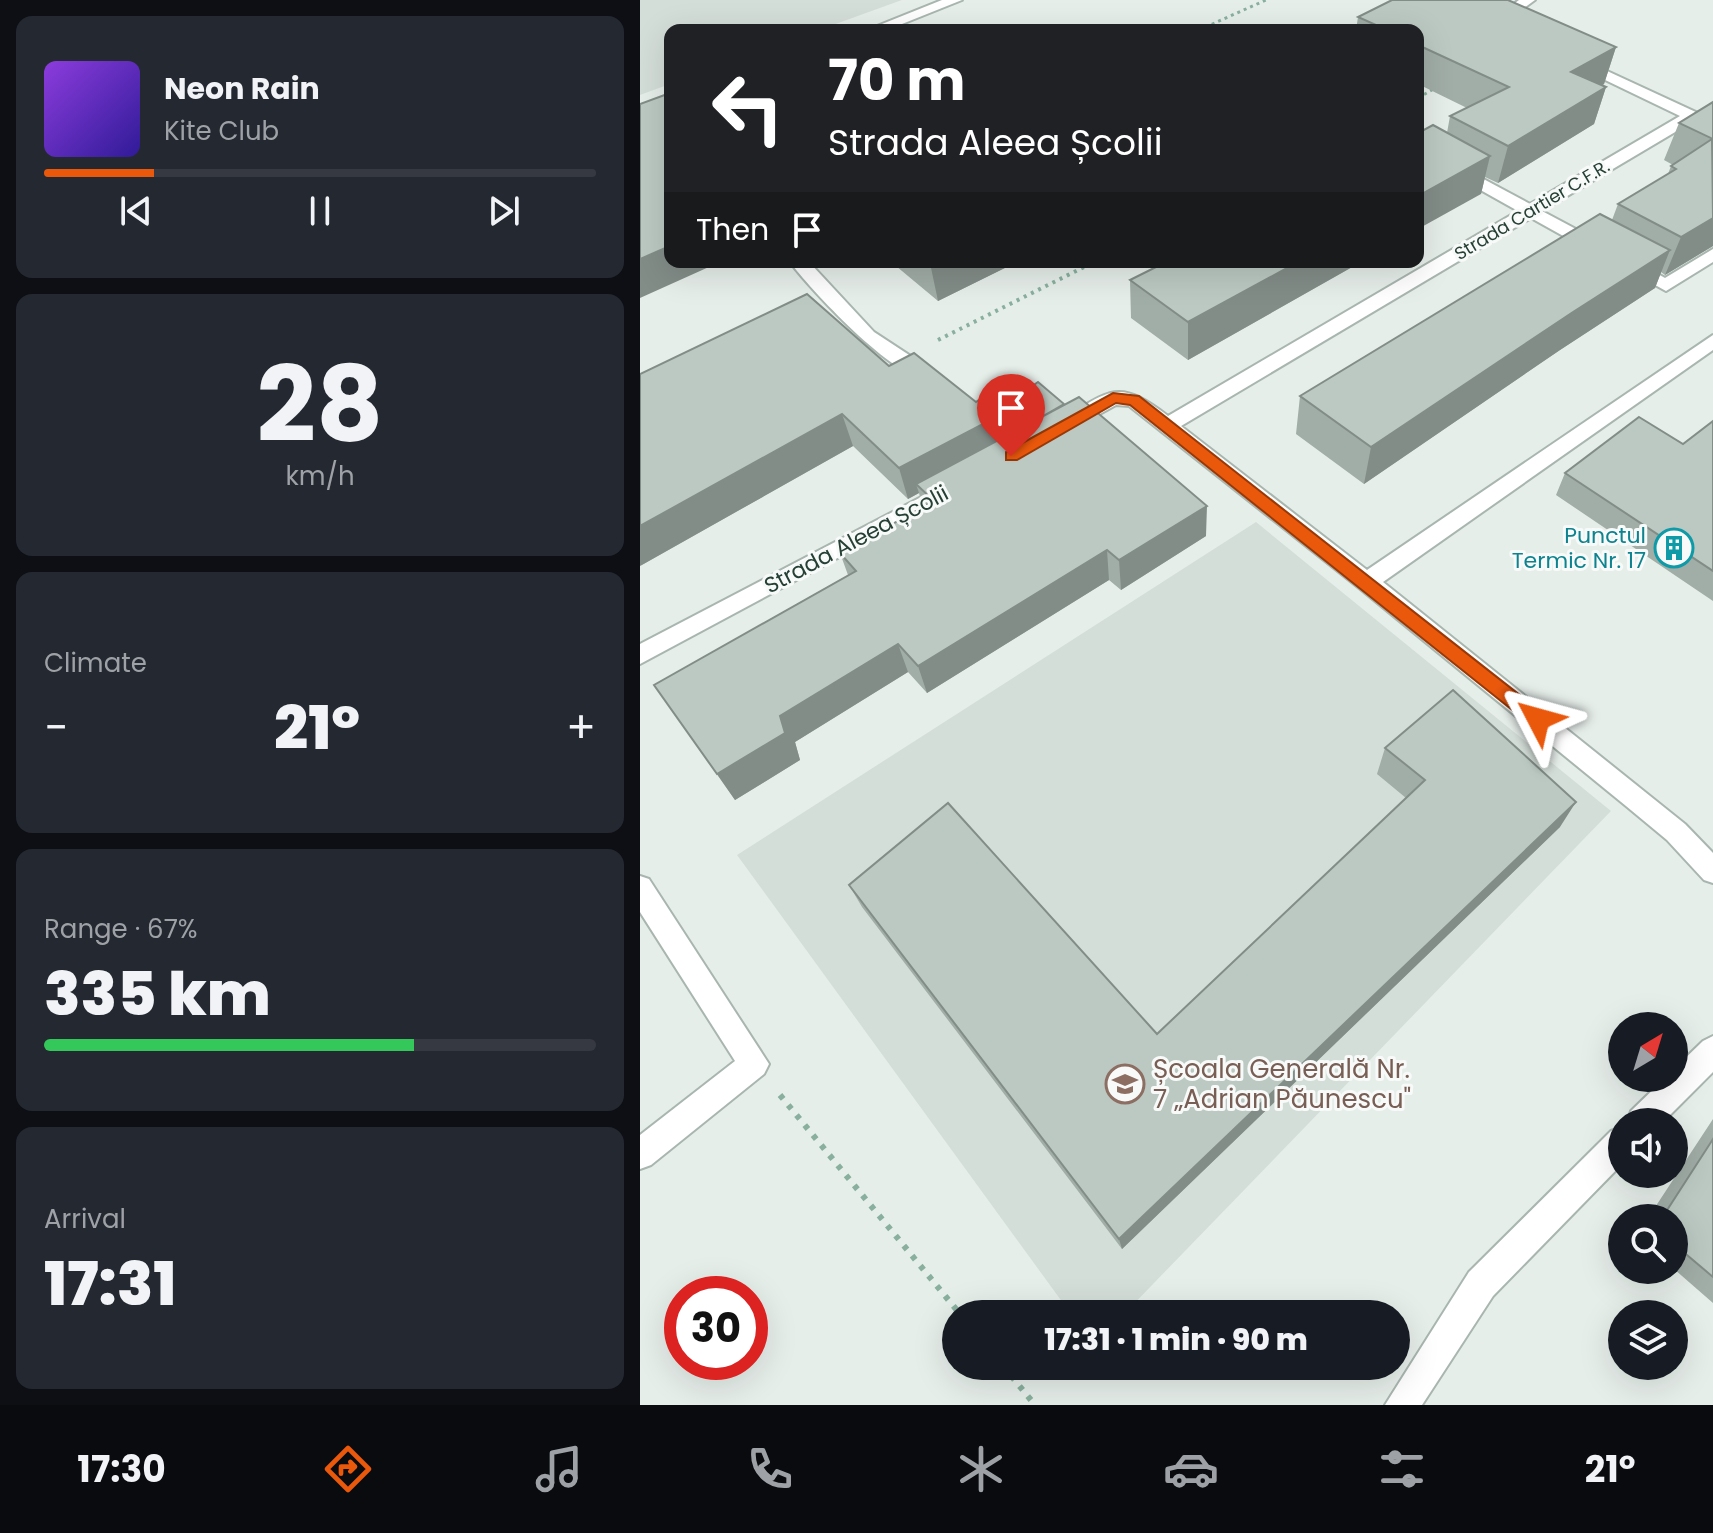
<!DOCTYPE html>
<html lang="en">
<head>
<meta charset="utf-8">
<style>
	:root { --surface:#171b24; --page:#242831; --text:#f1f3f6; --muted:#9ea1a6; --line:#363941; --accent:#ea580c }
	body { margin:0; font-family:Poppins,sans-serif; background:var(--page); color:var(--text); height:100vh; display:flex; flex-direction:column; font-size:30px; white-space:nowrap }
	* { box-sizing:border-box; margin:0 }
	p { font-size:26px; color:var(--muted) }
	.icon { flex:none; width:44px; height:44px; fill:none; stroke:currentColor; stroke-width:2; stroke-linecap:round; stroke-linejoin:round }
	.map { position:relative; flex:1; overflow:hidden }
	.drawer { display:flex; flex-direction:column; gap:16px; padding:16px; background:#0d0f14; width:640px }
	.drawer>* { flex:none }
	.hud { position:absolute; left:24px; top:24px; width:760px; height:244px; border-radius:16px; box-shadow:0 8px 32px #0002; background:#202124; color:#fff; overflow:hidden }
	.needle { width:52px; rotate:38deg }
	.tools { position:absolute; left:968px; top:1012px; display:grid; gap:16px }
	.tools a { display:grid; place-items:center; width:80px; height:80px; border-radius:50%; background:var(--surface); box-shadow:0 8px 32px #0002; font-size:40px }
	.speed { position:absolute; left:24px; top:1276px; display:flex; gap:16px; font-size:40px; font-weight:700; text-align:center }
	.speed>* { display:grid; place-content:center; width:104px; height:104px; border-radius:50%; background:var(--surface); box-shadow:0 8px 32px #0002; line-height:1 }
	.speed .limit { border:12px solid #d22; background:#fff; color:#111 }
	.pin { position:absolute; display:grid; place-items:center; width:68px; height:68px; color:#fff; margin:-82px -34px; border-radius:50% 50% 50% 0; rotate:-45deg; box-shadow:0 0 8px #0007 }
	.pin .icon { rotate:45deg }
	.me { position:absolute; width:88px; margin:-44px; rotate:309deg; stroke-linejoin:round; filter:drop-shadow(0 0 6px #0008) }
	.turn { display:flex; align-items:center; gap:28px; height:168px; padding:0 32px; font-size:36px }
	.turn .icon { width:104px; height:104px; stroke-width:2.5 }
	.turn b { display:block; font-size:56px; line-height:68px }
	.then { display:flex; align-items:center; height:76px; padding:0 32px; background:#0003; gap:16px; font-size:30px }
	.big { font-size:60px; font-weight:800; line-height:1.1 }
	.drawer .card { flex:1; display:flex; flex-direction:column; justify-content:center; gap:12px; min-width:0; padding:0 28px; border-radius:16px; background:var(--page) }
	.drawer .dial { align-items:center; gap:0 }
	.dial b { font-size:104px; line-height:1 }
	.song { display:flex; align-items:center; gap:24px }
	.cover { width:96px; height:96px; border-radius:12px; background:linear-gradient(135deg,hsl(270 70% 55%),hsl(250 70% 35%)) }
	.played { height:8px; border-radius:4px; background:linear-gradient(90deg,var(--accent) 20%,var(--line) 20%) }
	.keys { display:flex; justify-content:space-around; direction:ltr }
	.heat { display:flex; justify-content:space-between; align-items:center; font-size:44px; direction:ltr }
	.charge { height:12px; border-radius:6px; background:linear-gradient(90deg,#34c759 67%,var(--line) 0) }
	.trip { position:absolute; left:302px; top:1300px; width:468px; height:80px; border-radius:40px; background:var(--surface); box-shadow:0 8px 32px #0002; font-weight:800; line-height:80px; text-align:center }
	.tabs { display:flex; height:128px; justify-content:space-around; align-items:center; background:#090b0e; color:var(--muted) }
	.tabs .icon { width:56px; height:56px }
	.tabs .selected { color:var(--accent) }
	.tabs b { font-size:36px; color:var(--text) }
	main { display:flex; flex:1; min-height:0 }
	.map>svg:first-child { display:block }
	.built { fill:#d4ded8 }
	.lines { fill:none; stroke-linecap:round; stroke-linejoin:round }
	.minor-casing { stroke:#a9b6b0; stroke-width:4 }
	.path-far2 { stroke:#89b09f; stroke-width:3; stroke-dasharray:3 4; stroke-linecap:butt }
	.path-far1 { stroke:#89b09f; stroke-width:4; stroke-dasharray:3 5; stroke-linecap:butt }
	.path { stroke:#89b09f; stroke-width:6; stroke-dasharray:5 8; stroke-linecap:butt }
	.minor { fill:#fff; fill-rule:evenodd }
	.wall { fill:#a1ada7 }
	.shaded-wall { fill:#838d88 }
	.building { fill:#bbc9c2; stroke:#838d88; stroke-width:2 }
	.route { fill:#ea580c; stroke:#983908; stroke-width:2 }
	.labels { text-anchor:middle; stroke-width:6; stroke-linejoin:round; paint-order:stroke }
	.far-street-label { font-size:18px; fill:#264036; stroke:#f7faf8 }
	.culture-label { font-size:22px; fill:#0d838f; stroke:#f7faf8; text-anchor:end }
	.street-label { font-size:22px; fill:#264036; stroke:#f7faf8 }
	.near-education-label { font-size:26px; fill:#785e54; stroke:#f7faf8; text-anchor:start }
</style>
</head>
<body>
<main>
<section class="drawer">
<div class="card">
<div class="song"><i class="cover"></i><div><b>Neon Rain</b><p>Kite Club</p></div></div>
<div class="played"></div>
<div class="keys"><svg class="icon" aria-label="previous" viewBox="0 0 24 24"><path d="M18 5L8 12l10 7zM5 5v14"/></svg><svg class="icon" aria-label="pause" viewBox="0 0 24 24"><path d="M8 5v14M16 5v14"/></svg><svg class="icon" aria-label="next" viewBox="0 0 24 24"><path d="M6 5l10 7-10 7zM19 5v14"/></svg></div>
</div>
<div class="card dial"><b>28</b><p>km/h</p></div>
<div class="card"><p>Climate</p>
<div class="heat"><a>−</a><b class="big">21°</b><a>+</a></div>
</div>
<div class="card"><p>Range · 67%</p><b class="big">335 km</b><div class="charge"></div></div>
<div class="card"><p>Arrival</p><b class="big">17:31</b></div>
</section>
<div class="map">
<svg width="1073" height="1405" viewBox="0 0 1073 1405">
	<rect width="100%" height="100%" fill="#e6eeea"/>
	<!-- built -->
	<path class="built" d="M0,0H262L179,30H30V84L0,95Z
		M616,522L971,811L484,1314H431L97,855Z"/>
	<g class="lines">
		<defs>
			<path id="minor" d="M302,0H322L247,30H227Z
				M879,0H895L880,11L878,23L885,31L878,35L864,24L867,9Z
				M939,58L1073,120V131L1052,122L902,211L964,244L967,248L964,252H952L891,218L541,426L727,570L1073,335V350L743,582L1045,824L1073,853V883L1064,880L1027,840L986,806L719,588L489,406L476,405L427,432L417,425L420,420C470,391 477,377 528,416L878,211L778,155V144L890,204L1040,116L934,65L932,62Z
				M1073,249V262L1026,291L981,266L984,262H996L1025,278Z
				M150,262H169L234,332L295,372L298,376L295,380C262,389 170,289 150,262Z
				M310,482L317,484L320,489L317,494L0,664V644Z
				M0,876L9,879L129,1064L124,1074L11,1165L0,1169V1135L95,1061L0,912Z
				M1073,1036V1072L1023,1122H987L991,1111L1025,1078H1034V1069L1063,1041Z
				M982,1127V1164L853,1296L782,1405H745L829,1272L971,1131Z"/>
		</defs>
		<!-- minor casing -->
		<use href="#minor" class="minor-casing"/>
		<!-- path-far2 -->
		<path class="path-far2" d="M559,30L626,0
			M778,98L797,87"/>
		<!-- path-far1 -->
		<path class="path-far1" d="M298,340L454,262"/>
		<!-- path -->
		<path class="path" d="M140,1095L320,1314
			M363,1366L395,1405"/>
		<!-- minor -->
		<use href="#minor" class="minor"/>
	</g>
	<!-- wall -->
	<path class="wall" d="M718,17L976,47L964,84L962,85L966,87L954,124L858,183L845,177L841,194L807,133L810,116L827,108L778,84V30H716Z
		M1073,102V246L1025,275L1021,272L1015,288L920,350L724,484L656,434L660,396L972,220L978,204L1028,174L1031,166L1033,165L1024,160L1039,123Z
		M255,262H377L298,301L256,266Z
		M526,262H721L548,360L491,318L490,280Z
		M249,366L336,402L366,412L370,434L384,427L367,416L365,406L566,536L481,590L469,580L287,693L268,672L155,742L160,760L95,800L14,685L208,575L200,553L283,508L279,493L268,499L213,446L0,566Z
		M1073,421V601L916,495L925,473L1043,444Z
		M745,748L920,827L482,1249L222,907L209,885L517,1034L766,798L737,774Z
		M1073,1119V1303L1034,1269V1218H1008Z"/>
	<!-- shaded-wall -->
	<path class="shaded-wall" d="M976,47L964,84L921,109L931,72Z
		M966,87L954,124L858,183L868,146Z
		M850,156L841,194L778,229V196Z
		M1073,218V246L1025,275L1041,237Z
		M30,246V262H80L0,298V259Z
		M1030,250L1015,288L920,350L724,484L731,447L933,312Z
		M291,262H377L298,301L290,263Z
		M658,262H721L548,360V322Z
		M366,412L371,444L276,484L279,493L268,499L259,468Z
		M202,414L213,446L0,566V526Z
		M567,506L566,536L481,590L479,560Z
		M467,550L469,580L287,693L278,666Z
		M258,644L268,672L155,742L160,760L95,800L77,774L140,716Z
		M936,802L920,827L482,1249L479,1239Z"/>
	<!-- building -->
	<path class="building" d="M752,0H868L976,47L931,72L966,87L868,146L810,116L869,87L778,45V30H747L718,17Z
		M30,93V246L0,259V104Z
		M1073,102V139L1039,123Z
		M793,125L850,156L778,196V133Z
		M1072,139L1073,218L1041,237L978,204L1036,169L1031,166Z
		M960,214L1030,250L933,312L731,447L660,396Z
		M526,262H658L548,322L490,280Z
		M167,294L249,366L274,353L336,402L343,397L366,412L259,468L202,414L0,526V374Z
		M398,382L424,404L391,423L365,406Z
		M439,397L567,506L479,560L467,550L278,666L258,644L140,716L145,733L77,774L14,685L216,571L200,553L294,501L276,484Z
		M999,417L1043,444L1073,421V571L925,473Z
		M813,690L936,802L479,1239L209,885L308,803L517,1034L785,780L745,748Z
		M1073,1139V1277L1034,1244V1218H1022Z"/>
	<!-- route -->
	<path class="route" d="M473,393L499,396L904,714L907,719L904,725H891L490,405L476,403L377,460H366V452Z"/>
	<!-- icons -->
	<defs>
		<symbol id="building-ring" viewBox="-11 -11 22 22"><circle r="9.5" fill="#f7faf8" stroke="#0f9aa8" stroke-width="1.5"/><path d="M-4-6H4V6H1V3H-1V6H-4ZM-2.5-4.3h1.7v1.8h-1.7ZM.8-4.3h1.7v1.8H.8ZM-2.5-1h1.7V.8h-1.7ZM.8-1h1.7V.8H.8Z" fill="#0f9aa8"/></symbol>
		<symbol id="school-ring" viewBox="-11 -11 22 22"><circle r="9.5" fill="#f7faf8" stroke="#8d6e63" stroke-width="1.5"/><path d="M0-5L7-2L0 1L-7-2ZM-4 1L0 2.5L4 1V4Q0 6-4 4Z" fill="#8d6e63"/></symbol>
	</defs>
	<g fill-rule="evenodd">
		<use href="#building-ring" x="1012" y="526" width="44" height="44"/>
		<use href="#school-ring" x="463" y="1062" width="44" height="44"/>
	</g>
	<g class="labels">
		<!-- far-street labels -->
		<g class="far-street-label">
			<text transform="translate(892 210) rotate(-31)" y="6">Strada Cartier C.F.R.</text>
		</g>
		<!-- culture labels -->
		<g class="culture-label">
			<text x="1006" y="543">Punctul<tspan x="1006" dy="25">Termic Nr. 17</tspan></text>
		</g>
		<!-- street labels -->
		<g class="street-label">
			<text transform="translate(216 539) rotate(-28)" y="8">Strada Aleea Școlii</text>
		</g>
		<!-- near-education labels -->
		<g class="near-education-label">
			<text x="513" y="1078">Școala Generală Nr.<tspan x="513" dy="30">7 „Adrian Păunescu"</tspan></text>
		</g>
	</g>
</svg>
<div class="tools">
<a><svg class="needle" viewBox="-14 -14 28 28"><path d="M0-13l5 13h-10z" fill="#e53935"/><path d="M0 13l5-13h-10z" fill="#9ea1a6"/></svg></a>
<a><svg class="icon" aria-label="sound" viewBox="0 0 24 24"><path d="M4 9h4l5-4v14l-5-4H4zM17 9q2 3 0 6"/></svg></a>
<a><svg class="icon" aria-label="search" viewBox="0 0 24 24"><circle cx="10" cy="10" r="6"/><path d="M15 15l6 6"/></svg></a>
<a><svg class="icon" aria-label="layers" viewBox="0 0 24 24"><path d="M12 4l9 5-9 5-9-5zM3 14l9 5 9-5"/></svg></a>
</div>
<div class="speed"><div class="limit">30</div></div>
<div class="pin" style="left:371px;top:456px;background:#d93025"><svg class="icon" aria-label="arrive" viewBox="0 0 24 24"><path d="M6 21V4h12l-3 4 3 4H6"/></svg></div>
<svg class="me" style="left:898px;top:719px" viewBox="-20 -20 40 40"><path d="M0-17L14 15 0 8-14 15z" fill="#ea580c" stroke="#fff" stroke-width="4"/></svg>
<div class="trip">17:31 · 1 min · 90 m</div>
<div class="hud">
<div class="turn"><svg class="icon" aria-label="left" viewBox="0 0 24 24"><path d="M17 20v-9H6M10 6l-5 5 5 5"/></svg><div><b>70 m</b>Strada Aleea Școlii</div></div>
<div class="then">Then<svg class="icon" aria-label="arrive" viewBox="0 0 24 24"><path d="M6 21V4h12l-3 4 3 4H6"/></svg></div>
</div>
</div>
</main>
<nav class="tabs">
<b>17:30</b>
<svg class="icon selected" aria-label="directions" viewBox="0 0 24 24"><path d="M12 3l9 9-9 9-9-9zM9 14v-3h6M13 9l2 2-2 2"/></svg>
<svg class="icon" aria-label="music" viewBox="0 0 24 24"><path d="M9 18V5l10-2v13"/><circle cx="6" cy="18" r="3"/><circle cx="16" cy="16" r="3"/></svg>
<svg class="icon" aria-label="phone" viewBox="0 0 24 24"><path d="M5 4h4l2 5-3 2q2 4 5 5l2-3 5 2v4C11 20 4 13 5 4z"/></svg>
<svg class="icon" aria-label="climate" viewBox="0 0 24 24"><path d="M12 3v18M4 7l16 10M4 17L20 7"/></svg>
<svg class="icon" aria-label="car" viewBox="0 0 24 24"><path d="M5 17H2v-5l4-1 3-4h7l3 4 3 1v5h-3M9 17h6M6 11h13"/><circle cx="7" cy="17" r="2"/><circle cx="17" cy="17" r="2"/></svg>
<svg class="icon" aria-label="filters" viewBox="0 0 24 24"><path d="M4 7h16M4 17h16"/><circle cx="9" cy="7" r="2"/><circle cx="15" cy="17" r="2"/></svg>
<b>21°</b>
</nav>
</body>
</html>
